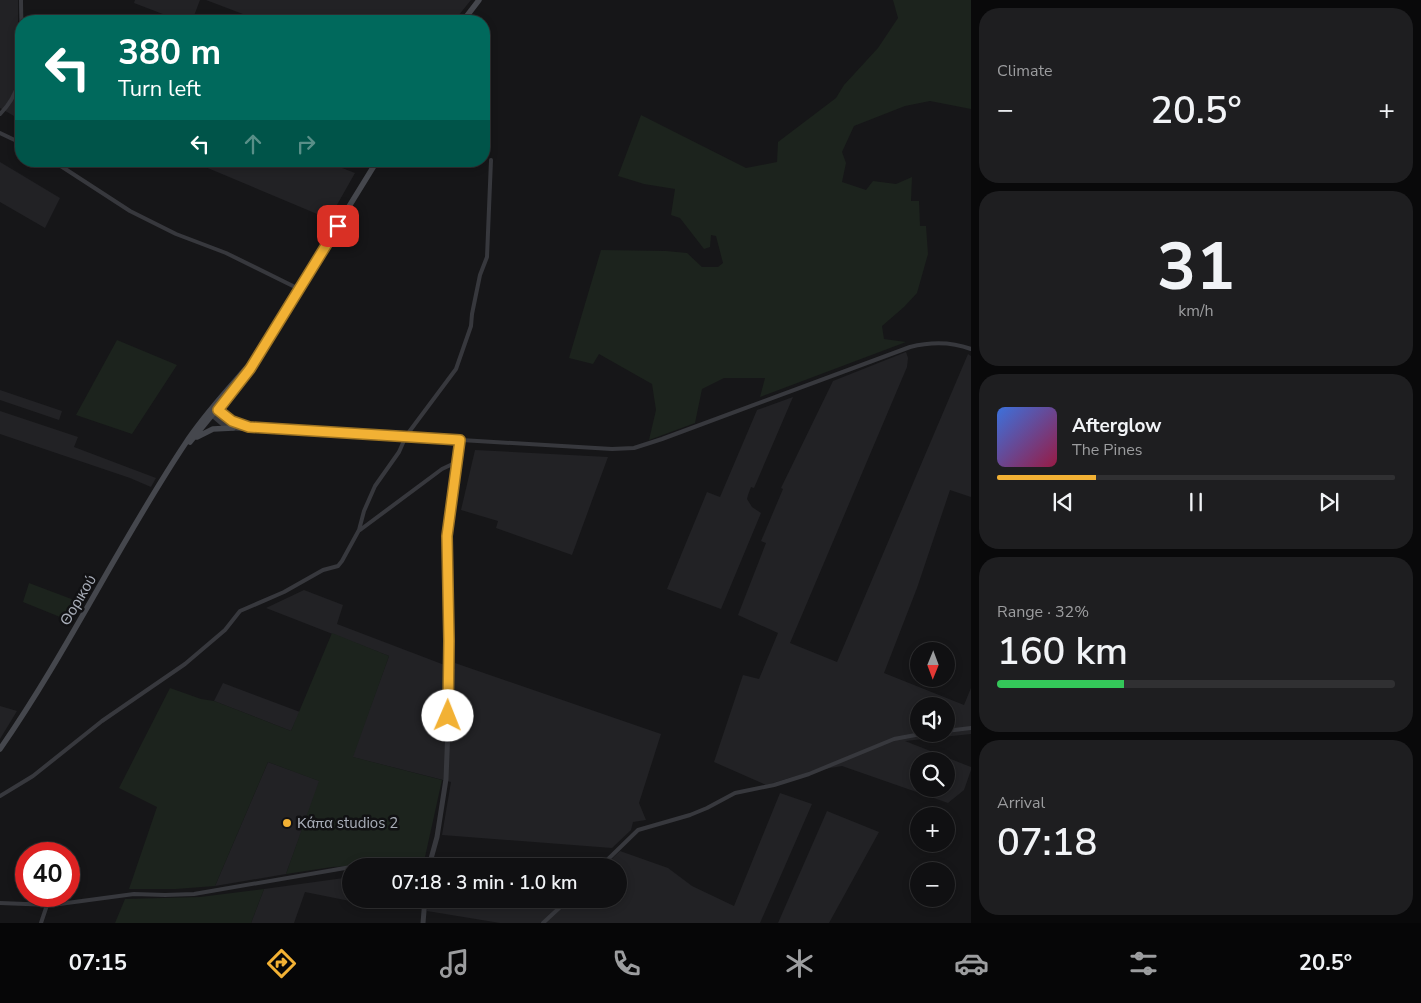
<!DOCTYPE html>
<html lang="en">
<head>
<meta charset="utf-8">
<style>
	:root { --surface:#101012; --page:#1e1e20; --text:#f1f3f6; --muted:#9c9d9f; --line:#303032; --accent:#f2b134 }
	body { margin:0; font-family:"Nunito Sans",sans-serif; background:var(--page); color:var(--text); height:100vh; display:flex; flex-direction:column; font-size:19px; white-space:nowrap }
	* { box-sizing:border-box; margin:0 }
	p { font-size:16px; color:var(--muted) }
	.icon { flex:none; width:28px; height:28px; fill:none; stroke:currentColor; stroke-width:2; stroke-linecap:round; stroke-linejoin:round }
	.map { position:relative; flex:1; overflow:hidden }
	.panel { display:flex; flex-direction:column; gap:8px; padding:8px; background:#09090a; width:450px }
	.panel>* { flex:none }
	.guide { position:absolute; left:15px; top:15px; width:475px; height:152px; border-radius:20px; box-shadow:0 2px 8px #0003,0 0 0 1px var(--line); background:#00695c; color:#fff; overflow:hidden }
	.needle { width:32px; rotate:181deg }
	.fabs { position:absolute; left:910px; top:642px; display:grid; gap:10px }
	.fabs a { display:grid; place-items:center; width:45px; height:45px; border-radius:50%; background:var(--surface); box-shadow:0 2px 8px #0003,0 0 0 1px var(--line); font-size:25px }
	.speed { position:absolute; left:15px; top:842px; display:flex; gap:10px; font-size:25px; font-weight:700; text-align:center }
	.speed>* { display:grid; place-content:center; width:65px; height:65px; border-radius:50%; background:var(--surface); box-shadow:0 2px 8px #0003,0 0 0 1px var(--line); line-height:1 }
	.speed .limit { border:8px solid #d22; background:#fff; color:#111 }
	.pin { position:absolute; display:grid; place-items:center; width:42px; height:42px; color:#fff; margin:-21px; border-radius:10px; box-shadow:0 2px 8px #0006 }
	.me { position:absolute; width:55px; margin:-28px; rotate:1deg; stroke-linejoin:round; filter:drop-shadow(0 0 4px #0008) }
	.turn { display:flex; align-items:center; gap:18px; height:105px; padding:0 20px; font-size:22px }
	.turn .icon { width:65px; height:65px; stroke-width:2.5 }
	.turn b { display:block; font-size:35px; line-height:42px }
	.lanes { display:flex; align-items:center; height:48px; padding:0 20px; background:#0003; justify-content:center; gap:25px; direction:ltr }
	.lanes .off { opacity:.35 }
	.big { font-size:38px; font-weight:600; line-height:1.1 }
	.panel .tile { flex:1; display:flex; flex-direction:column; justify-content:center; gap:8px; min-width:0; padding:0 18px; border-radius:20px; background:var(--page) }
	.panel .dial { align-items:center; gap:0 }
	.dial b { font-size:65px; line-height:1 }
	.song { display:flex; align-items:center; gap:15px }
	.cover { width:60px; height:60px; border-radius:8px; background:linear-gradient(135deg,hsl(220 70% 55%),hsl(340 70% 35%)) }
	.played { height:5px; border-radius:2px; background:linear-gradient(90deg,var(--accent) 25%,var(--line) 25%) }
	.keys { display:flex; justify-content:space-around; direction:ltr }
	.heat { display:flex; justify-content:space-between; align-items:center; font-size:28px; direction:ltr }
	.charge { height:8px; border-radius:4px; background:linear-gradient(90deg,#34c759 32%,var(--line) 0) }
	.trip { position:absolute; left:342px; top:858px; width:285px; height:50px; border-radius:25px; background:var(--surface); box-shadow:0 2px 8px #0003,0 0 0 1px var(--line); font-weight:600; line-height:50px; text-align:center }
	.tab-bar { display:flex; height:80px; justify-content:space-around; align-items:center; background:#060607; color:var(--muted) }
	.tab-bar .icon { width:35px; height:35px }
	.tab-bar .on { color:var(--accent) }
	.tab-bar b { font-size:22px; color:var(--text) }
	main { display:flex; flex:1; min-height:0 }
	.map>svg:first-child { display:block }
	.built { fill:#222225; fill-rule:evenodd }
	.green { fill:#1c231d }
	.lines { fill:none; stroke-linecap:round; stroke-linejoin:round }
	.minor { stroke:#37383d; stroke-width:4 }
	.tertiary { stroke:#37383d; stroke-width:5 }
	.secondary { stroke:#45474d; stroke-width:5.5 }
	.route-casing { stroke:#9d7322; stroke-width:12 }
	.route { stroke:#f2b134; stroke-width:9 }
	.poi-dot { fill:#f2b134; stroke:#111113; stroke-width:2 }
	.labels { text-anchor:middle; stroke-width:5; stroke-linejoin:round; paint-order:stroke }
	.street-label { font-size:15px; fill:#a8adb8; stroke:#111113 }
	.poi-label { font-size:15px; fill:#a8adb8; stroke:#111113; text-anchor:start }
</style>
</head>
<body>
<main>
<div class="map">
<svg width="971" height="923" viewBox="0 0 971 923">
	<rect width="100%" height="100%" fill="#161618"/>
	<!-- built -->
	<path class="built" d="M0,0H18V26L21,28V120L0,108Z
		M135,0H200L192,21H181L134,3Z
		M206,0H471L454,21H261Z
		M191,161H324L355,173L329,219Z
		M0,162L60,198L45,228L0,202Z
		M906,352L908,358L907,367L790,643L837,662L968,354L971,356V497L950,490L917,588L884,673L964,705L971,688V734L905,741L971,767V770L964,790L948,803L842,766L813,771L766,785L714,762L743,675L759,679L778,633L738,615L766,543L761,541L783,489L781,488L833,381ZM919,706H946V734H919ZM919,761H946V789H919Z
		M0,390L62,411L59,420L0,400Z
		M793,397L754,488L751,487L748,495L747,499L752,507L761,513L721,609L667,589L707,492L720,497L757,410Z
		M0,411L78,437L74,447L156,478L151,487L130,478L0,434Z
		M475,450L608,457L572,555L496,528L498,521L461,510Z
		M304,590L343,605L337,624L455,669V663L661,734L639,803L646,820L633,822L631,830L612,848L442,835L451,782L352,757L389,656L266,608Z
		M223,683L300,712L291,731L214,701Z
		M0,706L17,711L0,739Z
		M268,762L320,781L286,874L215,886Z
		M780,793L812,804L760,923H500L427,911L428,899H567L570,902L573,899H619V866H604L620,851L668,868L692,886L734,906Z
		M827,811L879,832L829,923H778Z
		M351,877V899H366L365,904L305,892L294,923H251L264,889Z"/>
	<!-- green -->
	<path class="green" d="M893,0H971V109L930,101L905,106L854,126L842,152L846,163L842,182L866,190L873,181L896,184L912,177L911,201H919L920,226H926L928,254L917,293L904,307L882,326L884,339L906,342L760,397L765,378H724L702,389L695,423L649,440L656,410L652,384L599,354L593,364L569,358L601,250L666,251L687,253L702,267H718L723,263L716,236L711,235L710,247L704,249L680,218L671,215L675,189L644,184L618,176L641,115L746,168L777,162L778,142L836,98L844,85L878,48L898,18Z
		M117,340L177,365L132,434L76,415Z
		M29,583L82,603L70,621L23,602Z
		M332,633L389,656L353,757L442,780L423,866L392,864L332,867L286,874L319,781L268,762L215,886L176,889H129L157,807L119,788L170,688L201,699L214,701L291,731Z
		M264,889L251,923H115L125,899L200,897Z"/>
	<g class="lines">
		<!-- minor -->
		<path class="minor" d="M0,114C8,106 15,95 18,84C24,60 21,25 21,0
			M0,133L21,143
			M53,161L130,211L176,234L226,253L299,289
			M461,440L612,449L634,448L662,439L910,347C930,342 952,342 971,349
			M360,530L442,469L459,461
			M946,731L971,728
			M0,796L33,776L102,721L185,664L225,630L240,611L284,592L323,570L338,566L342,561L359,530L364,511L375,486L399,452L406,436L456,369L471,326L472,314L480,275L487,257L491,160
			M601,866L638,830L690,815L707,808L735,793L774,785L809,774L894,739L921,734
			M0,903L52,905L134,894L165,895L194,894L351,867
			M41,923L47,905
			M543,923L569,899"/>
		<!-- tertiary -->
		<path class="tertiary" d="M215,408L232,421L243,426
			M210,413L224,425L233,428L461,440L447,536L449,703L446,779L437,837L429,866
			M423,923L425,899"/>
		<!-- secondary -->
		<path class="secondary" d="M463,21L479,0
			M252,364L377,161
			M197,437L213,429L233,428
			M190,442L244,376
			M0,749C68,651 119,543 185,444C203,416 226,392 247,367L253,362"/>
	</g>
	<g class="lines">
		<defs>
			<path id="route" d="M338,226L250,369L218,410L232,421L249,427L460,440L447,536L449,641L448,716"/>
		</defs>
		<!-- route casing -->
		<use href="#route" class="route-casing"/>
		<!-- route -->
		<use href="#route" class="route"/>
	</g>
	<!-- markers -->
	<circle class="poi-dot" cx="287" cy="823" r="5"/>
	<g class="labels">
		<!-- street labels -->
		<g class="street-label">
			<text transform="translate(78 600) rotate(-59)" y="5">Θορικού</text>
		</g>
		<!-- poi labels -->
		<g class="poi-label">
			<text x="297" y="828">Κάπα studios 2</text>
		</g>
	</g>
</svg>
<div class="fabs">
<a><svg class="needle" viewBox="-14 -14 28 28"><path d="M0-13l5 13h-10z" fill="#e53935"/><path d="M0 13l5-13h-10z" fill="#9c9d9f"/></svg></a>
<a><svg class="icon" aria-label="sound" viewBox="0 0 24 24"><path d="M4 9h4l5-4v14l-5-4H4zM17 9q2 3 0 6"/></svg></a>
<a><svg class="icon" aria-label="search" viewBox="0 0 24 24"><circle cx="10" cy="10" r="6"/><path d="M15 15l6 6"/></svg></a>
<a>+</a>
<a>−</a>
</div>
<div class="speed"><div class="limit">40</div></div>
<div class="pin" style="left:338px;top:226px;background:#d93025"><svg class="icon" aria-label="arrive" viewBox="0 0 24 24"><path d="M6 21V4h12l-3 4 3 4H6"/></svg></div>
<svg class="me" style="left:448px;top:716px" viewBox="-20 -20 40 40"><circle r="19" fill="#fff"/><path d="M0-13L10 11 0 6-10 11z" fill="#f2b134"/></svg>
<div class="trip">07:18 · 3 min · 1.0 km</div>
<div class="guide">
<div class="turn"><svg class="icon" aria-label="left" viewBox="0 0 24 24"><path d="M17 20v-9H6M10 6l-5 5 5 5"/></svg><div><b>380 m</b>Turn left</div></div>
<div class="lanes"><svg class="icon" aria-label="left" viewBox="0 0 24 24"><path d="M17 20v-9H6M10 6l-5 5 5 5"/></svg><svg class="icon off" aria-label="ahead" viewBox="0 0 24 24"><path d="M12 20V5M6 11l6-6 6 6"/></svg><svg class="icon off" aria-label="right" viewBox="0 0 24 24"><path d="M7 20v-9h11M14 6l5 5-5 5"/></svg></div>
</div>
</div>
<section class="panel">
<div class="tile"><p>Climate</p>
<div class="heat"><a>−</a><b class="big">20.5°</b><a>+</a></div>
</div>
<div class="tile dial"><b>31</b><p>km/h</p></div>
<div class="tile">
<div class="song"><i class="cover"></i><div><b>Afterglow</b><p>The Pines</p></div></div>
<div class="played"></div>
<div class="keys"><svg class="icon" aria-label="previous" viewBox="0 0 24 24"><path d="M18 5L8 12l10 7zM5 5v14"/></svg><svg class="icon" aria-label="pause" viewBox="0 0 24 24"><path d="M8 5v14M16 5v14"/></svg><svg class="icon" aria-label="next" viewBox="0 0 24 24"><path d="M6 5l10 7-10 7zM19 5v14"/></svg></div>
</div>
<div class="tile"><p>Range · 32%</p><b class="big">160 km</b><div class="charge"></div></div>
<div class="tile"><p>Arrival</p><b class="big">07:18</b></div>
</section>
</main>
<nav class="tab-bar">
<b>07:15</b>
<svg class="icon on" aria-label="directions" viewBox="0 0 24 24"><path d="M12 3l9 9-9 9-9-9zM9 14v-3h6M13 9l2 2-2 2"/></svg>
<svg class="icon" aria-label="music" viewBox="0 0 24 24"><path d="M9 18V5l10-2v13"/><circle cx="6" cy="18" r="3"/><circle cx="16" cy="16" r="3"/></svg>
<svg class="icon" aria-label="phone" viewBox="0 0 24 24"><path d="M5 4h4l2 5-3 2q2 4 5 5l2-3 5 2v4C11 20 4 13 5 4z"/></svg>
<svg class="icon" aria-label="climate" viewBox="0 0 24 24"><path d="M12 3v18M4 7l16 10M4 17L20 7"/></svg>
<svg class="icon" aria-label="car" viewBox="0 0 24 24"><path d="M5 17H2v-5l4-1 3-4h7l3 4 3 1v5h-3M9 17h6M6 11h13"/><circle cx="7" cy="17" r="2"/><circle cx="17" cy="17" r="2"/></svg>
<svg class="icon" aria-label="filters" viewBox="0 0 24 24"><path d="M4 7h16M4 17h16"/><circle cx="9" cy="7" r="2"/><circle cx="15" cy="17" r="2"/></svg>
<b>20.5°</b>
</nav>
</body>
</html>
